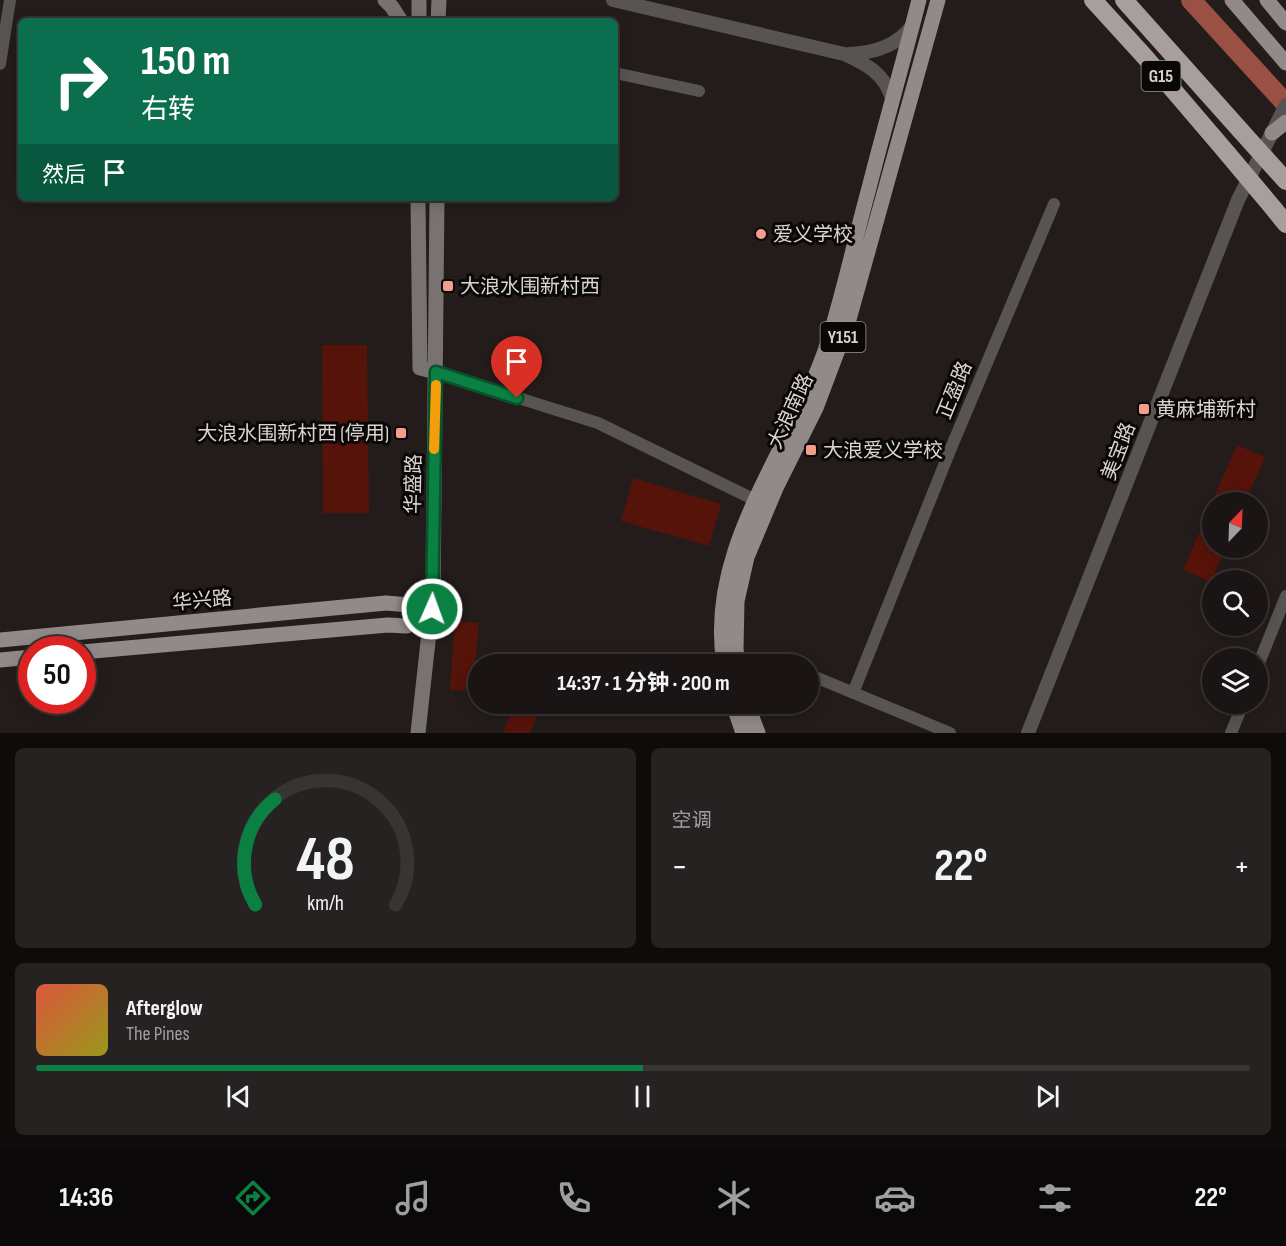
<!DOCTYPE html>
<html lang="zh">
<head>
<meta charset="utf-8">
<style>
	:root { --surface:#1a1514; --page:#272222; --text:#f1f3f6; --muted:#9f9fa0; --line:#383434; --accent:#0b8043 }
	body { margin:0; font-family:"Sofia Sans Condensed","Noto Sans SC",sans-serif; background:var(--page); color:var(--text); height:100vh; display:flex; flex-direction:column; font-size:22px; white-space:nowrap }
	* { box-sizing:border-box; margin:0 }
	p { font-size:20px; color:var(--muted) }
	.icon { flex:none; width:33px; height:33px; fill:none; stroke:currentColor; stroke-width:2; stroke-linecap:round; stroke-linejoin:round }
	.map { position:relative; height:733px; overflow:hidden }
	.sheet { display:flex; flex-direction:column; gap:15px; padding:15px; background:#0e0c0b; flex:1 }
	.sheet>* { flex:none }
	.top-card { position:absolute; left:18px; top:18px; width:600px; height:183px; border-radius:9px; box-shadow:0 3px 15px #0003,0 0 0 2px var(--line); background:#0b6e4f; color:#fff; overflow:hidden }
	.needle { width:39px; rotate:23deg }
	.fabs { position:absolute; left:1202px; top:492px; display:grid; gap:12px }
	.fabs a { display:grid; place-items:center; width:66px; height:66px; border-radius:50%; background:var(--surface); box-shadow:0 3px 15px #0003,0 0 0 2px var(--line); font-size:30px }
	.speed { position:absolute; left:18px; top:636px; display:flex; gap:12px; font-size:30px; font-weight:700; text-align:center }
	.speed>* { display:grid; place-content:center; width:78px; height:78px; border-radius:50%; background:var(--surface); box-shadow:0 3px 15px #0003,0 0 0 2px var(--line); line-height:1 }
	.speed .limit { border:9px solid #d22; background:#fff; color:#111 }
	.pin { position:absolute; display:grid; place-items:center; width:51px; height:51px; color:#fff; margin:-62px -26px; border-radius:50% 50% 50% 0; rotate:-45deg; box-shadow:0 0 6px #0007 }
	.pin .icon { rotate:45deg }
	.me { position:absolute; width:66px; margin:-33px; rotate:2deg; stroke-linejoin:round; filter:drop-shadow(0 0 4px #0008) }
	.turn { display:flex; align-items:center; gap:21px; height:126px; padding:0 24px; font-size:27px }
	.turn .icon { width:78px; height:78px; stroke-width:2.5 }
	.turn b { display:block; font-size:42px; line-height:51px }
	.then { display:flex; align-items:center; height:57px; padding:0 24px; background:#0003; gap:12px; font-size:22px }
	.big { font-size:45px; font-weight:700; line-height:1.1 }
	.sheet .widget { flex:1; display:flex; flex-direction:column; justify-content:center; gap:9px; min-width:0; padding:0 21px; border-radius:9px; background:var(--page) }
	.sheet .dial { align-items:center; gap:0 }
	.dial svg { height:156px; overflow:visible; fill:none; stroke:var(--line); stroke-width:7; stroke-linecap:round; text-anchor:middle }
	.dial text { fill:var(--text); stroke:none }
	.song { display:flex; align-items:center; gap:18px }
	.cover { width:72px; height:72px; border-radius:9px; background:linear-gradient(135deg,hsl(10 70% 55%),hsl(60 70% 35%)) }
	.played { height:6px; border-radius:3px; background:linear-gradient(90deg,var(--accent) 50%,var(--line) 50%) }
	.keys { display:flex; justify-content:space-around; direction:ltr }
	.heat { display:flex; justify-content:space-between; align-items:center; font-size:33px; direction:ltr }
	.sheet .tiles { flex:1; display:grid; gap:15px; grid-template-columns:1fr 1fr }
	.widget:last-child { grid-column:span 2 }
	.trip { position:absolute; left:468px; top:654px; width:351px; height:60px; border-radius:30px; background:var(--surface); box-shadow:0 3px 15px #0003,0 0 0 2px var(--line); font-weight:700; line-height:60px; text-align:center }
	.tabs { display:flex; height:96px; justify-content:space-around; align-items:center; background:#0a0808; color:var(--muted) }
	.tabs .icon { width:42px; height:42px }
	.tabs .selected { color:var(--accent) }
	.tabs b { font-size:27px; color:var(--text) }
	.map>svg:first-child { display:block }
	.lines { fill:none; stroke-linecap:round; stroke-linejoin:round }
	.river { stroke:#9a5144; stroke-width:20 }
	.building { fill:#56130a }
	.minor { stroke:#585453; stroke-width:12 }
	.tertiary { stroke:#585453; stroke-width:14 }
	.secondary { stroke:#787271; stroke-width:15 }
	.primary { stroke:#918a88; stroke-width:15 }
	.motorway { stroke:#a89f9d; stroke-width:18 }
	.motorway-bridge { stroke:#a89f9d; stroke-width:18 }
	.route-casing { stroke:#07532c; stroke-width:15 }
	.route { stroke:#0b8043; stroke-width:10 }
	.slow { stroke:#f59e0b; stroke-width:10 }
	.poi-dot { fill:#f49d8d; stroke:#0a0807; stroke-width:2 }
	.labels { text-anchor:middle; stroke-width:6; stroke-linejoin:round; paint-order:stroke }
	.shield { fill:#0a0807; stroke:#9b9796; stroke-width:1.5 }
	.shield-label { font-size:18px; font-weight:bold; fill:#d9d4d3 }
	.poi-label { font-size:20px; fill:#d9d4d3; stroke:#0a0807; text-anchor:start }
	.street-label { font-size:20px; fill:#d9d4d3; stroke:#0a0807 }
</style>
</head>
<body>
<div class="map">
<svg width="1286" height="733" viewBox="0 0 1286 733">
	<rect width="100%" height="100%" fill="#231c1b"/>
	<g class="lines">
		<!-- river -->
		<path class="river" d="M1191,0L1286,104"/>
	</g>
	<!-- building -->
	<path class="building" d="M322,345H367L369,513H323Z
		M1237,445L1265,457L1245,502H1212Z
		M633,478L721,504L709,546L621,521Z
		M1212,503V548H1226L1211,582L1183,570Z
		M455,621L479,623L475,668H478V691L450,690Z
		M515,704H542L530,733H503Z"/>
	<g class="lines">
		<!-- minor -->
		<path class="minor" d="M0,64L10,0
			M615,73L699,91
			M436,372L598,423L755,500
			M1257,668L1286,596
			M808,674L950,733
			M853,693L951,448L1054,204
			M1231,733L1243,704"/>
		<!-- tertiary -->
		<path class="tertiary" d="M613,0L844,54C866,64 884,73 892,98
			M849,54C875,53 897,46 913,25
			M1028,733L1238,200L1286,105"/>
		<!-- secondary -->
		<path class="secondary" d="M385,0L392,7L401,21
			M419,21V0
			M438,21L439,0
			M418,198L420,368L436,372
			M418,733L433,596L437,198"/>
		<!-- primary -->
		<path class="primary" d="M1232,0L1286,63
			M1267,0L1286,23
			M1272,133L1286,122
			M0,640L386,603L409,605
			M82,652L388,625L407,626
			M0,660L32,657
			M724,664C705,546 793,449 828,342C844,291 855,239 869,188C885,125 903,63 919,0
			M738,664L736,649L737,601L747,557L776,488L816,408L848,323L938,0
			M733,704L743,733
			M747,704L758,733"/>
		<!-- motorway -->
		<path class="motorway" d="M1093,0L1145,57L1227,153
			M1124,0L1241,131
			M1274,209L1286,224"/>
		<!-- motorway-bridge -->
		<path class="motorway-bridge" d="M1241,131L1286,181
			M1227,153L1274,209"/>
	</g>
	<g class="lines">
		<defs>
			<path id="route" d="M432,609L436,372L517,398"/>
		</defs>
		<!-- route casing -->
		<use href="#route" class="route-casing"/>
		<!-- route -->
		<use href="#route" class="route"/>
		<!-- slow -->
		<path class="slow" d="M434,449L436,385"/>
	</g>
	<!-- markers -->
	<g class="poi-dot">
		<circle cx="761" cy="234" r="6"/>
		<rect x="442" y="280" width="12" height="12" rx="3"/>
		<rect x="1138" y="403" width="12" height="12" rx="3"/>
		<rect x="395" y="427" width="12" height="12" rx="3"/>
		<rect x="805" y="444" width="12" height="12" rx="3"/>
	</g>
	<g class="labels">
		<!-- shield labels -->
		<g class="shield">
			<rect x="1141.5" y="61" width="39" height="30" rx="4.5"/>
			<rect x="820.5" y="322" width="45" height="30" rx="4.5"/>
		</g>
		<g class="shield-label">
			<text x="1161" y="82">G15</text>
			<text x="843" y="343">Y151</text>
		</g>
		<!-- poi labels -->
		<g class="poi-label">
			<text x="773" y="241">爱义学校</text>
			<text x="460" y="293">大浪水围新村西</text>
			<text x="1156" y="416">黄麻埔新村</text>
			<text x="389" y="440" text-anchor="end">大浪水围新村西 (停用)</text>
			<text x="823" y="457">大浪爱义学校</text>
		</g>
		<!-- street labels -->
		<g class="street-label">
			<text transform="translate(954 390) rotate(-68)" y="7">正盈路</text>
			<text transform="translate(790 411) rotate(-65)" y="7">大浪南路</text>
			<text transform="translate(1118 451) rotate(-69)" y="7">美宝路</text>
			<text transform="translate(413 484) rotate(-89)" y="7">华盛路</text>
			<text transform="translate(202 600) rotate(-5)" y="7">华兴路</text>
		</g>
	</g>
</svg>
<div class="fabs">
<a><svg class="needle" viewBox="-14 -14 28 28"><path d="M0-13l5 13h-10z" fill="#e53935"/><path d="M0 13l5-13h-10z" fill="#9f9fa0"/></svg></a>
<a><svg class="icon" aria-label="search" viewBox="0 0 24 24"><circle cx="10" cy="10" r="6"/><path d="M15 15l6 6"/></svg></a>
<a><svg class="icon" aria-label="layers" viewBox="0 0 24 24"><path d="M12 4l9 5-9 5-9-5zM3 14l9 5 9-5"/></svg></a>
</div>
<div class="speed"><div class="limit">50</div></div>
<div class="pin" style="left:517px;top:398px;background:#d93025"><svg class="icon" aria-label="arrive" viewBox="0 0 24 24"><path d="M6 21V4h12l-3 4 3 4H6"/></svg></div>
<svg class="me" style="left:432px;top:609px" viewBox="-20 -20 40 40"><circle r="17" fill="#0b8043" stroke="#fff" stroke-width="3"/><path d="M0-11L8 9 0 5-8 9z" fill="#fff"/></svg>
<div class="trip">14:37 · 1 分钟 · 200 m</div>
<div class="top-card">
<div class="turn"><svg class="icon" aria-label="right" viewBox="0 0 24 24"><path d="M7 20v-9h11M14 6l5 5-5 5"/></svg><div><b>150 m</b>右转</div></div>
<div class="then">然后<svg class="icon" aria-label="arrive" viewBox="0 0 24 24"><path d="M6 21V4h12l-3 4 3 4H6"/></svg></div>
</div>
</div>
<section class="sheet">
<div class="tiles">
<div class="widget dial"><svg viewBox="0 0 100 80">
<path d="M14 69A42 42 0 1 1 86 69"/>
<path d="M14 69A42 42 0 0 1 24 15" stroke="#0b8043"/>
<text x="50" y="56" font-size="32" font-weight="700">48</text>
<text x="50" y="72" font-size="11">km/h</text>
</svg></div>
<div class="widget"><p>空调</p>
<div class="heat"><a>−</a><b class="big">22°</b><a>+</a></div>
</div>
<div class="widget">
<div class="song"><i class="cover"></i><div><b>Afterglow</b><p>The Pines</p></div></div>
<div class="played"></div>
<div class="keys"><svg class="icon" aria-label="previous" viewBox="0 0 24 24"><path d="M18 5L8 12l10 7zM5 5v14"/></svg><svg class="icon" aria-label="pause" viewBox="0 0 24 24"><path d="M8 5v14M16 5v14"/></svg><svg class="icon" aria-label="next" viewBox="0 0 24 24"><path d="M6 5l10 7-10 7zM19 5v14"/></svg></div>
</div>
</div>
</section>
<nav class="tabs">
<b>14:36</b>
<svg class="icon selected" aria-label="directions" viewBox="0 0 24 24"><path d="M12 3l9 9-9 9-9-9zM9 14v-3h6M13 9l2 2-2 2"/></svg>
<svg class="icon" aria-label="music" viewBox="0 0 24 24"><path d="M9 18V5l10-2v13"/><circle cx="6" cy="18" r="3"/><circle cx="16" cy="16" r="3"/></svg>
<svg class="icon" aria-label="phone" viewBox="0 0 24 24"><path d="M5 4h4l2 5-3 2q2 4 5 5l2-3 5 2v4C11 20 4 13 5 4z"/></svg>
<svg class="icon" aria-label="climate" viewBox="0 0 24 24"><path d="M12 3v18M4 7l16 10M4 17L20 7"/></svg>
<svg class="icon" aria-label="car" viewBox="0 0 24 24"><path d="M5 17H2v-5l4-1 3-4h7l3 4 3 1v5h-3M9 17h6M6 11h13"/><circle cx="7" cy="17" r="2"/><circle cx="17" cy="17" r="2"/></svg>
<svg class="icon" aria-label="filters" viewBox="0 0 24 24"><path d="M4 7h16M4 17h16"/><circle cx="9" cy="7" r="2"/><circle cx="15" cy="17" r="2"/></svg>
<b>22°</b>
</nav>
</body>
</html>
